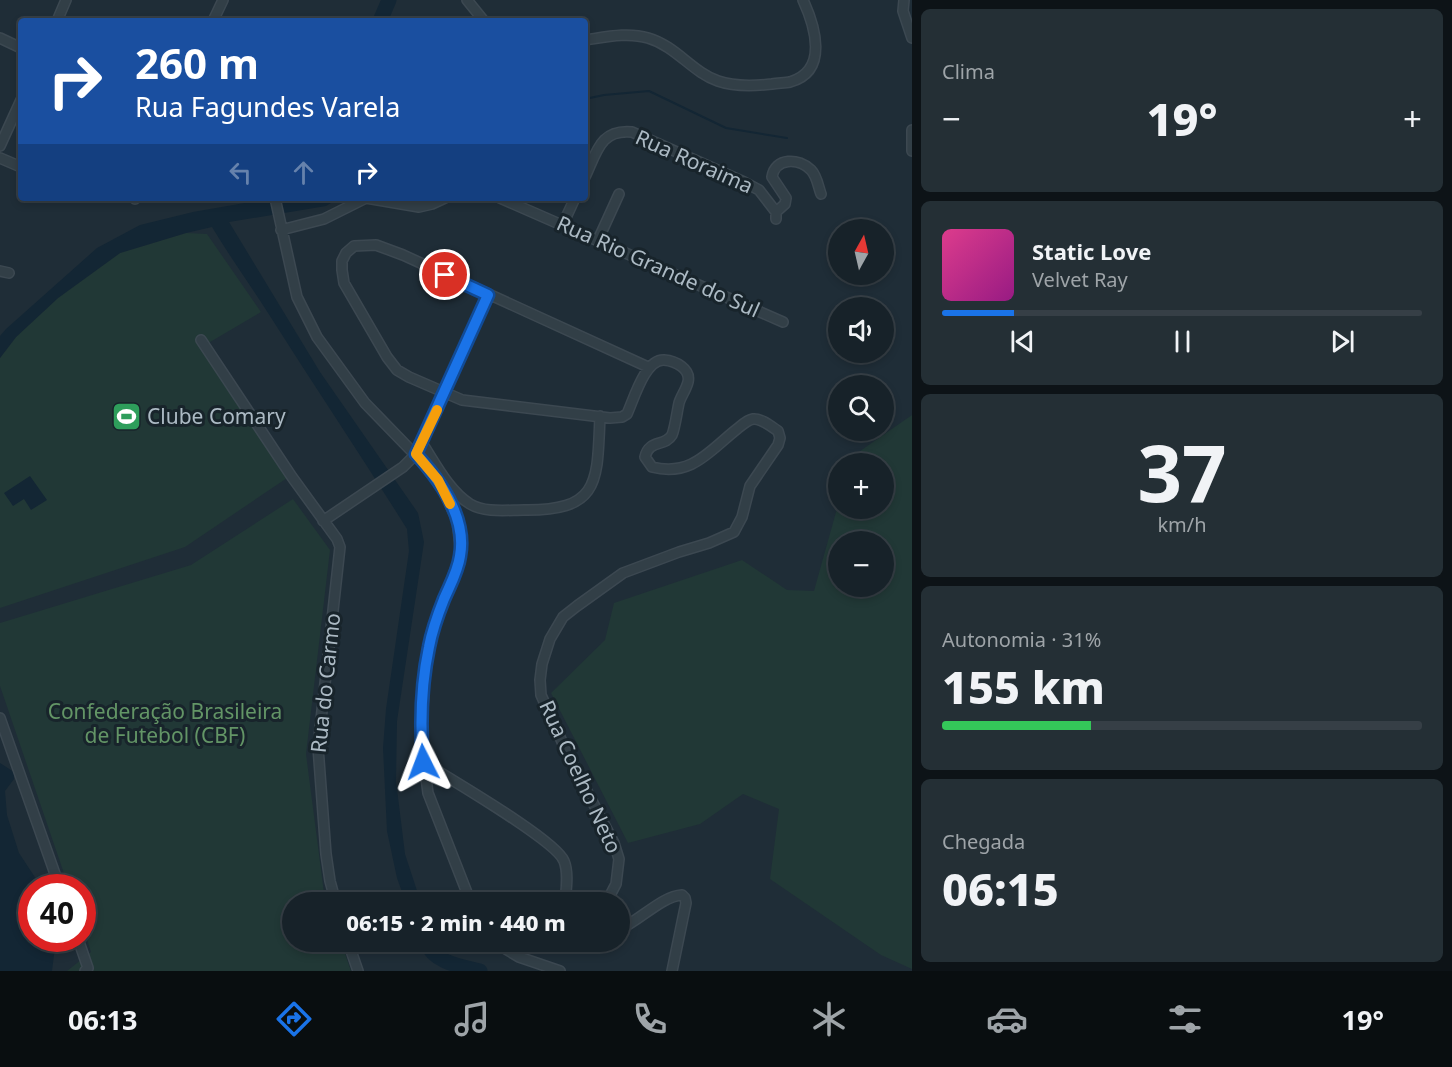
<!DOCTYPE html>
<html lang="pt">
<head>
<meta charset="utf-8">
<style>
	:root { --surface:#172229; --page:#242f35; --text:#f1f3f6; --muted:#9ea4a8; --line:#363f46; --accent:#1a73e8 }
	body { margin:0; font-family:"Noto Sans",sans-serif; background:var(--page); color:var(--text); height:100vh; display:flex; flex-direction:column; font-size:22px; white-space:nowrap }
	* { box-sizing:border-box; margin:0 }
	p { font-size:20px; color:var(--muted) }
	.icon { flex:none; width:33px; height:33px; fill:none; stroke:currentColor; stroke-width:2; stroke-linecap:round; stroke-linejoin:round }
	.map { position:relative; flex:1; overflow:hidden }
	.sheet { display:flex; flex-direction:column; gap:9px; padding:9px; background:#0d1317; width:540px }
	.sheet>* { flex:none }
	.hud { position:absolute; left:18px; top:18px; width:570px; height:183px; border-radius:6px; box-shadow:0 3px 9px #0003,0 0 0 2px var(--line); background:#1a4fa0; color:#fff; overflow:hidden }
	.needle { width:39px; rotate:8deg }
	.controls { position:absolute; left:828px; top:219px; display:grid; gap:12px }
	.controls a { display:grid; place-items:center; width:66px; height:66px; border-radius:50%; background:var(--surface); box-shadow:0 3px 9px #0003,0 0 0 2px var(--line); font-size:30px }
	.speed { position:absolute; left:18px; top:874px; display:flex; gap:12px; font-size:30px; font-weight:700; text-align:center }
	.speed>* { display:grid; place-content:center; width:78px; height:78px; border-radius:50%; background:var(--surface); box-shadow:0 3px 9px #0003,0 0 0 2px var(--line); line-height:1 }
	.speed .limit { border:9px solid #d22; background:#fff; color:#111 }
	.pin { position:absolute; display:grid; place-items:center; width:51px; height:51px; color:#fff; margin:-26px; border:3px solid #fff; border-radius:50%; box-shadow:0 2px 6px #0007 }
	.me { position:absolute; width:66px; margin:-33px; rotate:357deg; stroke-linejoin:round; filter:drop-shadow(0 0 4px #0008) }
	.turn { display:flex; align-items:center; gap:21px; height:126px; padding:0 18px; font-size:27px }
	.turn .icon { width:78px; height:78px; stroke-width:2.5 }
	.turn b { display:block; font-size:42px; line-height:51px }
	.lanes { display:flex; align-items:center; height:57px; padding:0 18px; background:#0003; justify-content:center; gap:30px; direction:ltr }
	.lanes .off { opacity:.35 }
	.big { font-size:45px; font-weight:800; line-height:1.1 }
	.sheet .card { flex:1; display:flex; flex-direction:column; justify-content:center; gap:9px; min-width:0; padding:0 21px; border-radius:9px; background:var(--page) }
	.sheet .dial { align-items:center; gap:0 }
	.dial b { font-size:78px; line-height:1 }
	.song { display:flex; align-items:center; gap:18px }
	.cover { width:72px; height:72px; border-radius:9px; background:linear-gradient(135deg,hsl(330 70% 55%),hsl(310 70% 35%)) }
	.played { height:6px; border-radius:3px; background:linear-gradient(90deg,var(--accent) 15%,var(--line) 15%) }
	.keys { display:flex; justify-content:space-around; direction:ltr }
	.heat { display:flex; justify-content:space-between; align-items:center; font-size:33px; direction:ltr }
	.charge { height:9px; border-radius:4px; background:linear-gradient(90deg,#34c759 31%,var(--line) 0) }
	.trip { position:absolute; left:282px; top:892px; width:348px; height:60px; border-radius:30px; background:var(--surface); box-shadow:0 3px 9px #0003,0 0 0 2px var(--line); font-weight:800; line-height:60px; text-align:center }
	.menu { display:flex; height:96px; justify-content:space-around; align-items:center; background:#090e10; color:var(--muted) }
	.menu .icon { width:42px; height:42px }
	.menu .on { color:var(--accent) }
	.menu b { font-size:27px; color:var(--text) }
	main { display:flex; flex:1; min-height:0 }
	.map>svg:first-child { display:block }
	.green { fill:#213836; fill-rule:evenodd }
	.water { fill:#132634 }
	.lines { fill:none; stroke-linecap:round; stroke-linejoin:round }
	.stream { stroke:#132634; stroke-width:2 }
	.river { stroke:#132634; stroke-width:15 }
	.minor-casing { stroke:#3c4851; stroke-width:12 }
	.minor { stroke:#323f47; stroke-width:9 }
	.route-casing { stroke:#114b97; stroke-width:15 }
	.route { stroke:#1a73e8; stroke-width:10 }
	.slow { stroke:#f59e0b; stroke-width:10 }
	.labels { text-anchor:middle; stroke-width:6; stroke-linejoin:round; paint-order:stroke }
	.street-label { font-size:21px; fill:#acbac4; stroke:#18242b }
	.poi-label { font-size:21px; fill:#acbac4; stroke:#18242b; text-anchor:start }
	.park-label { font-size:21px; fill:#639566; stroke:#18242b }
</style>
</head>
<body>
<main>
<div class="map">
<svg width="912" height="971" viewBox="0 0 912 971">
	<rect width="100%" height="100%" fill="#1f2d37"/>
	<!-- green -->
	<path class="green" d="M186,233L207,234L261,312L205,345L290,476L185,547L0,608V358L16,337L58,298L120,253Z
		M912,415V969L881,955L770,879L779,809L743,794L700,824L628,843L551,693L605,640L614,603L742,560L787,590L814,591L838,505V508H884V464L851,463L853,456ZM838,542H884V586H838Z
		M293,499L330,550L306,754L324,893L327,903H292V942H341L351,971H67L91,952L83,927L82,888H69L0,686V623L191,565Z"/>
	<!-- water -->
	<path class="water" d="M274,198H339L326,206L229,222L320,372L418,513L424,542L397,721L396,781L405,854L421,903H406L397,878L387,831L383,748L386,709L409,551L407,529C362,457 315,387 270,316C251,286 230,257 212,227L186,233L120,253L58,298L16,337L0,358V336L6,329L97,248L140,225L193,212Z
		M30,476L47,500L31,510L24,499L13,506L4,493Z
		M0,763L14,772V779L5,791L7,815L19,853L42,888H32V939H56L52,971H0Z"/>
	<g class="lines">
		<!-- stream -->
		<path class="stream" d="M585,99L604,95L649,91L726,128L787,138"/>
		<!-- river -->
		<path class="river" d="M380,21L389,0
			M426,942C434,963 460,966 480,971"/>
		<defs>
			<path id="minor" d="M467,0L484,21
				M904,0L903,11L912,38
				M57,21L66,0
				M213,21L223,0
				M0,38L21,48
				M585,40C606,37 628,32 648,38C676,46 692,72 718,81C735,87 754,86 772,84C778,83 785,83 790,82C829,71 815,26 803,0
				M912,130V151
				M0,146L21,100
				M0,158L21,167
				M585,177C597,152 600,129 632,132L744,182L759,190L776,212V219
				M275,198L297,297L317,337L365,403L430,470L442,488L457,520L461,555L437,617L429,647L425,675L421,740L428,793L471,903
				M500,198L783,322
				M135,199V198
				M776,212L785,204L786,198L772,177C775,157 799,158 811,170C817,176 818,186 821,194
				M563,224L575,198
				M281,230L324,219L366,198L419,207L432,204L445,198
				M598,240L619,194
				M0,271L9,273
				M201,340L292,477L337,539L340,547L318,747L326,854L330,881L336,903
				M422,443C435,463 449,491 470,504C485,513 507,510 524,510C601,511 597,481 600,416
				M323,521L403,467L416,454L488,295
				M0,718L60,888
				M423,762C448,778 556,840 564,861C569,873 566,890 565,903
				M606,903L616,884L619,859L614,843L568,755L541,695L540,680L542,664L550,639L563,617L577,606L623,573L679,552L709,543L734,532L742,517L750,486L778,445L780,438L778,431C772,427 761,418 753,419C747,420 742,425 737,429C709,451 692,477 652,467L645,457C649,439 665,447 672,435C675,428 677,412 679,403C681,396 686,390 688,382C691,369 676,361 664,360C645,359 634,399 627,414L622,417L610,418L462,400L409,377L397,370L387,357L344,283L342,270V261L346,253L354,246L376,245L403,255L648,367
				M620,929C639,921 662,896 682,895L685,898L686,903L672,971
				M78,939L88,968L85,971
				M348,942L358,971
				M494,942L519,957L560,971"/>
		</defs>
		<!-- minor casing -->
		<use href="#minor" class="minor-casing"/>
		<!-- minor -->
		<use href="#minor" class="minor"/>
	</g>
	<g class="lines">
		<defs>
			<path id="route" d="M423,762C420,724 421,685 429,647C432,631 438,614 444,599C450,585 458,571 460,556C467,518 440,480 416,454L488,295L445,275"/>
		</defs>
		<!-- route casing -->
		<use href="#route" class="route-casing"/>
		<!-- route -->
		<use href="#route" class="route"/>
		<!-- slow -->
		<path class="slow" d="M437,410L416,454L438,480L450,504"/>
	</g>
	<!-- icons -->
	<defs>
		<symbol id="stadium-square" viewBox="-11 -11 22 22"><rect x="-9" y="-9" width="18" height="18" rx="4" fill="#2e9e5b" stroke="#18242b"/><path d="M0-5a6.5 5 0 1 0 0 10a6.5 5 0 1 0 0-10ZM-3.5-1.8h7v3.6h-7Z" fill="#fff"/></symbol>
	</defs>
	<g fill-rule="evenodd">
		<use href="#stadium-square" x="110" y="400" width="33" height="33"/>
	</g>
	<g class="labels">
		<!-- street labels -->
		<g class="street-label">
			<text transform="translate(694 162) rotate(24)" y="7">Rua Roraima</text>
			<text transform="translate(658 267) rotate(24)" y="7">Rua Rio Grande do Sul</text>
			<text transform="translate(326 683) rotate(-84)" y="7">Rua do Carmo</text>
			<text transform="translate(580 777) rotate(65)" y="7">Rua Coelho Neto</text>
		</g>
		<!-- poi labels -->
		<g class="poi-label">
			<text x="147" y="424">Clube Comary</text>
		</g>
		<!-- park labels -->
		<g class="park-label">
			<text x="165" y="719">Confederação Brasileira<tspan x="165" dy="24">de Futebol (CBF)</tspan></text>
		</g>
	</g>
</svg>
<div class="controls">
<a><svg class="needle" viewBox="-14 -14 28 28"><path d="M0-13l5 13h-10z" fill="#e53935"/><path d="M0 13l5-13h-10z" fill="#9ea4a8"/></svg></a>
<a><svg class="icon" aria-label="sound" viewBox="0 0 24 24"><path d="M4 9h4l5-4v14l-5-4H4zM17 9q2 3 0 6"/></svg></a>
<a><svg class="icon" aria-label="search" viewBox="0 0 24 24"><circle cx="10" cy="10" r="6"/><path d="M15 15l6 6"/></svg></a>
<a>+</a>
<a>−</a>
</div>
<div class="speed"><div class="limit">40</div></div>
<div class="pin" style="left:445px;top:275px;background:#d93025"><svg class="icon" aria-label="arrive" viewBox="0 0 24 24"><path d="M6 21V4h12l-3 4 3 4H6"/></svg></div>
<svg class="me" style="left:423px;top:762px" viewBox="-20 -20 40 40"><path d="M0-17L14 15 0 8-14 15z" fill="#1a73e8" stroke="#fff" stroke-width="4"/></svg>
<div class="trip">06:15 · 2 min · 440 m</div>
<div class="hud">
<div class="turn"><svg class="icon" aria-label="right" viewBox="0 0 24 24"><path d="M7 20v-9h11M14 6l5 5-5 5"/></svg><div><b>260 m</b>Rua Fagundes Varela</div></div>
<div class="lanes"><svg class="icon off" aria-label="left" viewBox="0 0 24 24"><path d="M17 20v-9H6M10 6l-5 5 5 5"/></svg><svg class="icon off" aria-label="ahead" viewBox="0 0 24 24"><path d="M12 20V5M6 11l6-6 6 6"/></svg><svg class="icon" aria-label="right" viewBox="0 0 24 24"><path d="M7 20v-9h11M14 6l5 5-5 5"/></svg></div>
</div>
</div>
<section class="sheet">
<div class="card"><p>Clima</p>
<div class="heat"><a>−</a><b class="big">19°</b><a>+</a></div>
</div>
<div class="card">
<div class="song"><i class="cover"></i><div><b>Static Love</b><p>Velvet Ray</p></div></div>
<div class="played"></div>
<div class="keys"><svg class="icon" aria-label="previous" viewBox="0 0 24 24"><path d="M18 5L8 12l10 7zM5 5v14"/></svg><svg class="icon" aria-label="pause" viewBox="0 0 24 24"><path d="M8 5v14M16 5v14"/></svg><svg class="icon" aria-label="next" viewBox="0 0 24 24"><path d="M6 5l10 7-10 7zM19 5v14"/></svg></div>
</div>
<div class="card dial"><b>37</b><p>km/h</p></div>
<div class="card"><p>Autonomia · 31%</p><b class="big">155 km</b><div class="charge"></div></div>
<div class="card"><p>Chegada</p><b class="big">06:15</b></div>
</section>
</main>
<nav class="menu">
<b>06:13</b>
<svg class="icon on" aria-label="directions" viewBox="0 0 24 24"><path d="M12 3l9 9-9 9-9-9zM9 14v-3h6M13 9l2 2-2 2"/></svg>
<svg class="icon" aria-label="music" viewBox="0 0 24 24"><path d="M9 18V5l10-2v13"/><circle cx="6" cy="18" r="3"/><circle cx="16" cy="16" r="3"/></svg>
<svg class="icon" aria-label="phone" viewBox="0 0 24 24"><path d="M5 4h4l2 5-3 2q2 4 5 5l2-3 5 2v4C11 20 4 13 5 4z"/></svg>
<svg class="icon" aria-label="climate" viewBox="0 0 24 24"><path d="M12 3v18M4 7l16 10M4 17L20 7"/></svg>
<svg class="icon" aria-label="car" viewBox="0 0 24 24"><path d="M5 17H2v-5l4-1 3-4h7l3 4 3 1v5h-3M9 17h6M6 11h13"/><circle cx="7" cy="17" r="2"/><circle cx="17" cy="17" r="2"/></svg>
<svg class="icon" aria-label="filters" viewBox="0 0 24 24"><path d="M4 7h16M4 17h16"/><circle cx="9" cy="7" r="2"/><circle cx="15" cy="17" r="2"/></svg>
<b>19°</b>
</nav>
</body>
</html>
